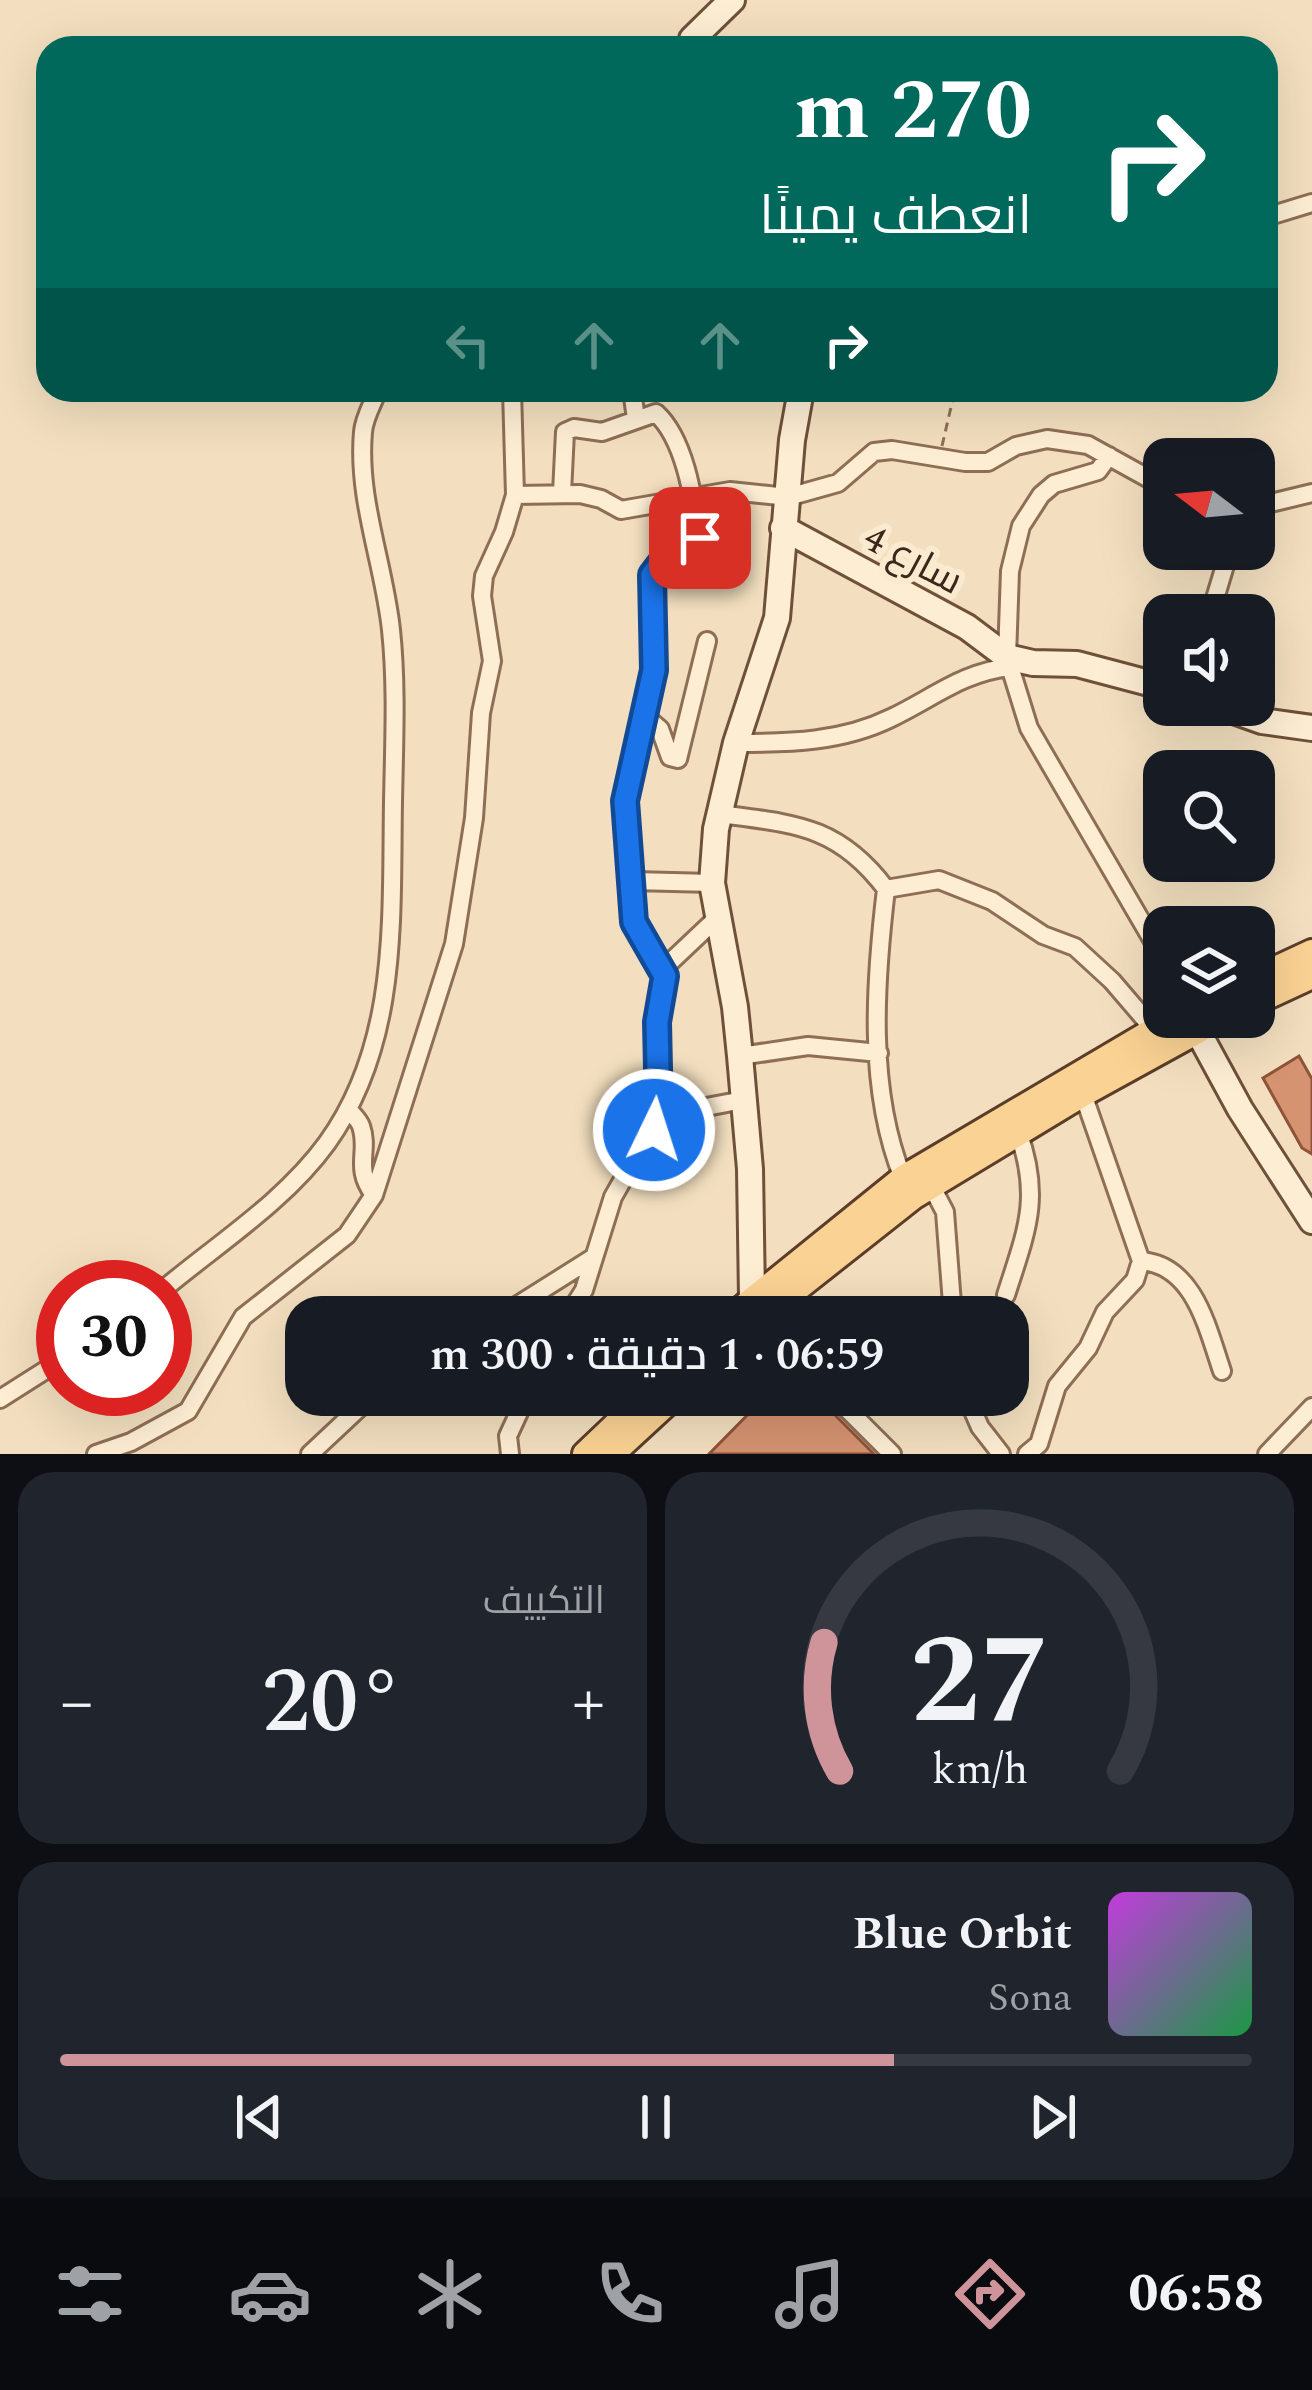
<!DOCTYPE html>
<html lang="ar">
<head>
<meta charset="utf-8">
<style>
	:root { --surface:#171b24; --page:#20242c; --text:#f1f3f6; --muted:#9ea1a6; --line:#363941; --accent:#ce949a }
	body { margin:0; font-family:Spectral,Cairo,serif; background:var(--page); color:var(--text); direction:rtl; height:100vh; display:flex; flex-direction:column; font-size:45px; white-space:nowrap }
	* { box-sizing:border-box; margin:0 }
	p { font-size:39px; color:var(--muted) }
	.icon { flex:none; width:66px; height:66px; fill:none; stroke:currentColor; stroke-width:2; stroke-linecap:round; stroke-linejoin:round }
	.map { position:relative; height:1454px; overflow:hidden; direction:ltr }
	.panel { display:flex; flex-direction:column; gap:18px; padding:18px; background:#0d0f14; flex:1 }
	.panel>* { flex:none }
	.banner { position:absolute; left:36px; top:36px; width:1242px; height:366px; border-radius:36px; box-shadow:0 12px 48px #0002; direction:rtl; background:#00695c; color:#fff; overflow:hidden }
	.needle { width:78px; rotate:286deg }
	.tools { position:absolute; left:1143px; top:438px; display:grid; gap:24px }
	.tools a { display:grid; place-items:center; width:132px; height:132px; border-radius:24px; background:var(--surface); box-shadow:0 12px 48px #0002; font-size:60px }
	.speed { position:absolute; left:36px; top:1260px; display:flex; gap:24px; font-size:60px; font-weight:700; text-align:center }
	.speed>* { display:grid; place-content:center; width:156px; height:156px; border-radius:50%; background:var(--surface); box-shadow:0 12px 48px #0002; line-height:1 }
	.speed .limit { border:18px solid #d22; background:#fff; color:#111 }
	.pin { position:absolute; display:grid; place-items:center; width:102px; height:102px; color:#fff; margin:-51px; border-radius:24px; box-shadow:0 6px 18px #0006 }
	.me { position:absolute; width:132px; margin:-66px; rotate:4deg; stroke-linejoin:round; filter:drop-shadow(0 0 9px #0008) }
	.turn { display:flex; align-items:center; gap:42px; height:252px; padding:0 48px; font-size:54px }
	.turn .icon { width:156px; height:156px; stroke-width:2.5 }
	.turn b { display:block; font-size:84px; line-height:102px }
	.lanes { display:flex; align-items:center; height:114px; padding:0 48px; background:#0003; justify-content:center; gap:60px; direction:ltr }
	.lanes .off { opacity:.35 }
	.big { font-size:90px; font-weight:600; line-height:1.1 }
	.panel .widget { flex:1; display:flex; flex-direction:column; justify-content:center; gap:18px; min-width:0; padding:0 42px; border-radius:36px; background:var(--page) }
	.panel .dial { align-items:center; gap:0 }
	.dial svg { height:312px; overflow:visible; fill:none; stroke:var(--line); stroke-width:7; stroke-linecap:round; text-anchor:middle }
	.dial text { fill:var(--text); stroke:none }
	.song { display:flex; align-items:center; gap:36px }
	.cover { width:144px; height:144px; border-radius:18px; background:linear-gradient(135deg,hsl(290 70% 55%),hsl(140 70% 35%)) }
	.played { height:12px; border-radius:6px; background:linear-gradient(90deg,var(--accent) 70%,var(--line) 70%) }
	.keys { display:flex; justify-content:space-around; direction:ltr }
	.heat { display:flex; justify-content:space-between; align-items:center; font-size:66px; direction:ltr }
	.panel .tiles { flex:1; display:grid; gap:18px; grid-template-columns:1fr 1fr }
	.widget:last-child { grid-column:span 2 }
	.trip { position:absolute; left:285px; top:1296px; width:744px; height:120px; border-radius:36px; background:var(--surface); box-shadow:0 12px 48px #0002; font-weight:600; line-height:120px; text-align:center; direction:rtl }
	.dock { display:flex; height:192px; justify-content:space-around; align-items:center; background:#090b0e; color:var(--muted) }
	.dock .icon { width:84px; height:84px }
	.dock .active { color:var(--accent) }
	.dock b { font-size:54px; color:var(--text) }
	.map>svg:first-child { display:block }
	.building { fill:#d59371; stroke:#8f5438; stroke-width:3 }
	.lines { fill:none; stroke-linecap:round; stroke-linejoin:round }
	.street-casing { stroke:#8e6f55; stroke-width:22 }
	.secondary-casing { stroke:#6f5039; stroke-width:30 }
	.primary-casing { stroke:#5b3d2a; stroke-width:30 }
	.path { stroke:#8e6f55; stroke-width:3; stroke-dasharray:9 6; stroke-linecap:butt }
	.street { stroke:#fcedd3; stroke-width:16 }
	.secondary { stroke:#fcedd3; stroke-width:24 }
	.primary { stroke:#fad293; stroke-width:24 }
	.route-casing { stroke:#114b97; stroke-width:30 }
	.route { stroke:#1a73e8; stroke-width:21 }
	.labels { text-anchor:middle; stroke-width:12; stroke-linejoin:round; paint-order:stroke }
	.street-label { font-size:39px; fill:#3b281b; stroke:#f9ead0 }
</style>
</head>
<body>
<div class="map">
<svg width="1312" height="1454" viewBox="0 0 1312 1454">
	<rect width="100%" height="100%" fill="#f3dfbf"/>
	<!-- building -->
	<path class="building" d="M1299,1056L1312,1079V1154L1302,1148L1263,1078Z
		M767,1395H821L824,1404L874,1454H709Z"/>
	<g class="lines">
		<defs>
			<path id="street" d="M1266,217L1312,203
				M632,390L636,419
				M1109,456L1098,471L1054,484L1041,495L1021,526L1010,571L1007,657L1029,728L1164,960
				M562,493L565,432L574,428L602,432L656,413C686,440 694,503 700,541L694,548L662,562L652,575L654,671L624,806L630,831L634,922L665,975L657,1022L659,1116L613,1197L584,1290L567,1317
				M515,495L580,494L601,499L621,510L730,491L788,497L838,483L874,452L892,450L965,462H988L1016,446L1047,439L1088,445L1164,487
				M1254,507L1312,493
				M1210,615L1230,549
				M646,717L660,729L670,757L678,759L707,641
				M736,743C790,743 842,742 891,718C933,698 963,672 1010,667
				M720,814C794,824 838,825 886,889
				M633,881L712,883
				M664,968L718,917
				M740,1056L808,1046L879,1053
				M349,1110C353,1115 359,1120 361,1126C370,1152 353,1167 374,1195
				M659,1116L743,1100
				M903,1178C867,1089 875,982 886,889L939,880L992,901L1043,935L1075,947L1112,981L1154,1030
				M932,1187L945,1212L953,1317
				M1141,1261C1194,1265 1207,1327 1222,1371
				M165,1288C219,1243 285,1201 327,1143C399,1043 391,920 393,802C394,745 397,686 391,630C384,563 357,500 363,432C364,418 373,403 378,390
				M1006,1295C1026,1232 1042,1198 1018,1132
				M499,1317L594,1257
				M833,1395L892,1454
				M966,1395L980,1427L1001,1454
				M0,1399L63,1359
				M96,1454L131,1442L188,1411L243,1317L347,1235L374,1195L454,944L474,818L481,713L492,661L482,596L484,576L504,532L515,495L512,390
				M310,1454L373,1395
				M510,1454L508,1436L527,1395
				M1027,1454L1039,1444L1057,1386L1088,1348L1105,1312L1135,1280L1141,1261L1083,1094
				M1267,1454L1312,1407"/>
			<path id="secondary" d="M690,48L692,39L732,0
				M783,528L967,627L1007,657L1033,663L1077,664L1164,687
				M1217,705L1262,721L1312,728
				M1190,1017L1240,1109L1312,1221
				M757,1315L752,1298L750,1169L740,1056L735,1007L712,883L716,829L736,743L777,618L792,440L801,390"/>
			<path id="primary" d="M1254,979L1312,952
				M1254,1003L1312,976
				M731,1317L903,1178L1176,1017
				M761,1317L913,1197L1083,1094L1223,1017
				M585,1454L647,1395
				M612,1454L676,1395"/>
		</defs>
		<!-- street casing -->
		<use href="#street" class="street-casing"/>
		<!-- secondary casing -->
		<use href="#secondary" class="secondary-casing"/>
		<!-- primary casing -->
		<use href="#primary" class="primary-casing"/>
		<!-- path -->
		<path class="path" d="M942,446L955,390"/>
		<!-- street -->
		<use href="#street" class="street"/>
		<!-- secondary -->
		<use href="#secondary" class="secondary"/>
		<!-- primary -->
		<use href="#primary" class="primary"/>
	</g>
	<g class="lines">
		<defs>
			<path id="route" d="M654,1130L659,1116L657,1022L665,976L634,922L625,801L654,670L652,575L662,562L697,547L700,538"/>
		</defs>
		<!-- route casing -->
		<use href="#route" class="route-casing"/>
		<!-- route -->
		<use href="#route" class="route"/>
	</g>
	<g class="labels">
		<!-- street labels -->
		<g class="street-label">
			<text transform="translate(914 558) rotate(28)" y="14">سارع 4</text>
		</g>
	</g>
</svg>
<div class="tools">
<a><svg class="needle" viewBox="-14 -14 28 28"><path d="M0-13l5 13h-10z" fill="#e53935"/><path d="M0 13l5-13h-10z" fill="#9ea1a6"/></svg></a>
<a><svg class="icon" aria-label="sound" viewBox="0 0 24 24"><path d="M4 9h4l5-4v14l-5-4H4zM17 9q2 3 0 6"/></svg></a>
<a><svg class="icon" aria-label="search" viewBox="0 0 24 24"><circle cx="10" cy="10" r="6"/><path d="M15 15l6 6"/></svg></a>
<a><svg class="icon" aria-label="layers" viewBox="0 0 24 24"><path d="M12 4l9 5-9 5-9-5zM3 14l9 5 9-5"/></svg></a>
</div>
<div class="speed"><div class="limit">30</div></div>
<div class="pin" style="left:700px;top:538px;background:#d93025"><svg class="icon" aria-label="arrive" viewBox="0 0 24 24"><path d="M6 21V4h12l-3 4 3 4H6"/></svg></div>
<svg class="me" style="left:654px;top:1130px" viewBox="-20 -20 40 40"><circle r="17" fill="#1a73e8" stroke="#fff" stroke-width="3"/><path d="M0-11L8 9 0 5-8 9z" fill="#fff"/></svg>
<div class="trip">06:59 · 1 دقيقة · 300 m</div>
<div class="banner">
<div class="turn"><svg class="icon" aria-label="right" viewBox="0 0 24 24"><path d="M7 20v-9h11M14 6l5 5-5 5"/></svg><div><b>270 m</b>انعطف يمينًا</div></div>
<div class="lanes"><svg class="icon off" aria-label="left" viewBox="0 0 24 24"><path d="M17 20v-9H6M10 6l-5 5 5 5"/></svg><svg class="icon off" aria-label="ahead" viewBox="0 0 24 24"><path d="M12 20V5M6 11l6-6 6 6"/></svg><svg class="icon off" aria-label="ahead" viewBox="0 0 24 24"><path d="M12 20V5M6 11l6-6 6 6"/></svg><svg class="icon" aria-label="right" viewBox="0 0 24 24"><path d="M7 20v-9h11M14 6l5 5-5 5"/></svg></div>
</div>
</div>
<section class="panel">
<div class="tiles">
<div class="widget dial"><svg viewBox="0 0 100 80">
<path d="M14 69A42 42 0 1 1 86 69"/>
<path d="M14 69A42 42 0 0 1 10 36" stroke="#ce949a"/>
<text x="50" y="56" font-size="32" font-weight="700">27</text>
<text x="50" y="72" font-size="11">km/h</text>
</svg></div>
<div class="widget"><p>التكييف</p>
<div class="heat"><a>−</a><b class="big">20°</b><a>+</a></div>
</div>
<div class="widget">
<div class="song"><i class="cover"></i><div><b>Blue Orbit</b><p>Sona</p></div></div>
<div class="played"></div>
<div class="keys"><svg class="icon" aria-label="previous" viewBox="0 0 24 24"><path d="M18 5L8 12l10 7zM5 5v14"/></svg><svg class="icon" aria-label="pause" viewBox="0 0 24 24"><path d="M8 5v14M16 5v14"/></svg><svg class="icon" aria-label="next" viewBox="0 0 24 24"><path d="M6 5l10 7-10 7zM19 5v14"/></svg></div>
</div>
</div>
</section>
<nav class="dock">
<b>06:58</b>
<svg class="icon active" aria-label="directions" viewBox="0 0 24 24"><path d="M12 3l9 9-9 9-9-9zM9 14v-3h6M13 9l2 2-2 2"/></svg>
<svg class="icon" aria-label="music" viewBox="0 0 24 24"><path d="M9 18V5l10-2v13"/><circle cx="6" cy="18" r="3"/><circle cx="16" cy="16" r="3"/></svg>
<svg class="icon" aria-label="phone" viewBox="0 0 24 24"><path d="M5 4h4l2 5-3 2q2 4 5 5l2-3 5 2v4C11 20 4 13 5 4z"/></svg>
<svg class="icon" aria-label="climate" viewBox="0 0 24 24"><path d="M12 3v18M4 7l16 10M4 17L20 7"/></svg>
<svg class="icon" aria-label="car" viewBox="0 0 24 24"><path d="M5 17H2v-5l4-1 3-4h7l3 4 3 1v5h-3M9 17h6M6 11h13"/><circle cx="7" cy="17" r="2"/><circle cx="17" cy="17" r="2"/></svg>
<svg class="icon" aria-label="filters" viewBox="0 0 24 24"><path d="M4 7h16M4 17h16"/><circle cx="9" cy="7" r="2"/><circle cx="15" cy="17" r="2"/></svg>
</nav>
</body>
</html>
